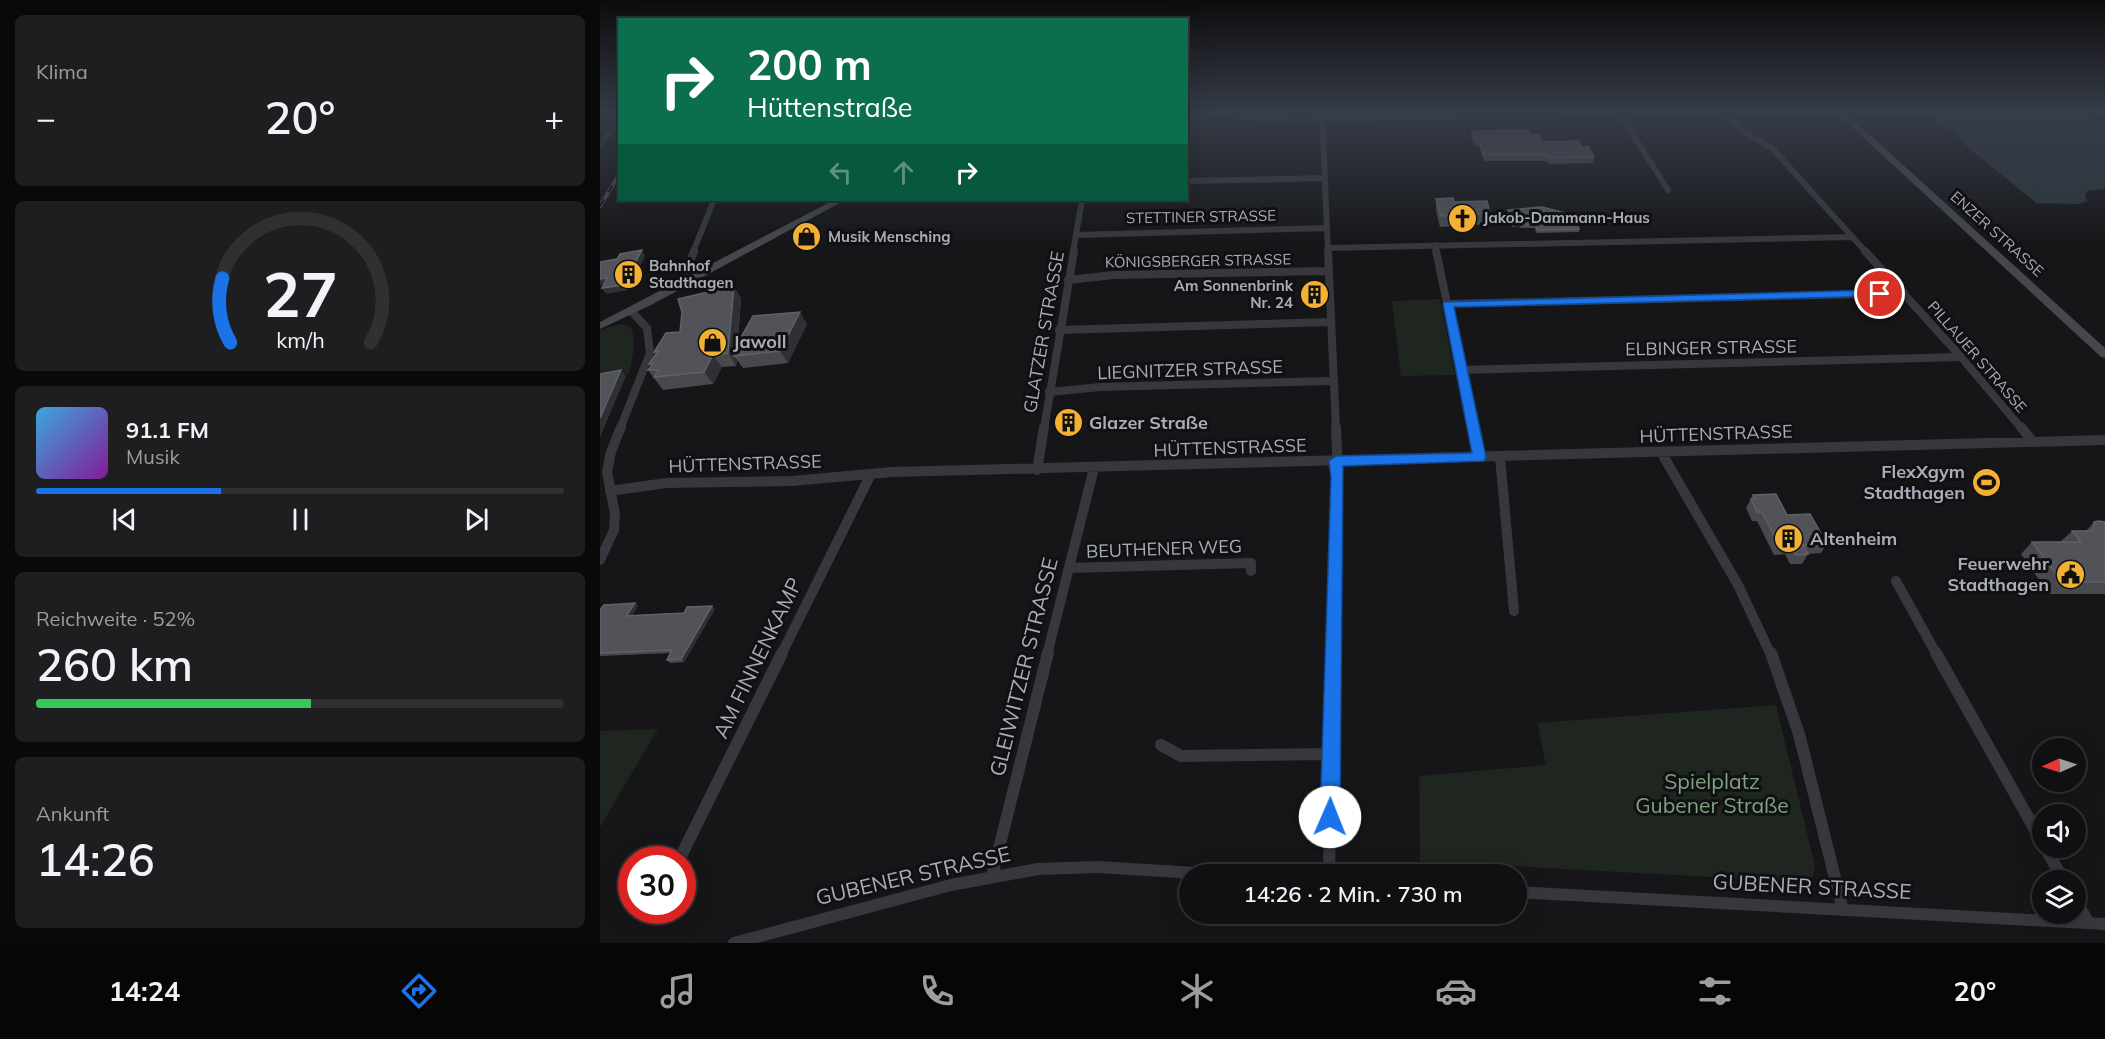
<!DOCTYPE html>
<html lang="de">
<head>
<meta charset="utf-8">
<style>
	:root { --surface:#101012; --page:#1e1e20; --text:#f1f3f6; --muted:#9c9d9f; --line:#303032; --accent:#1a73e8 }
	body { margin:0; font-family:Mulish,sans-serif; background:var(--page); color:var(--text); height:100vh; display:flex; flex-direction:column; font-size:22px; white-space:nowrap }
	* { box-sizing:border-box; margin:0 }
	p { font-size:20px; color:var(--muted) }
	.icon { flex:none; width:33px; height:33px; fill:none; stroke:currentColor; stroke-width:2; stroke-linecap:round; stroke-linejoin:round }
	.map { position:relative; flex:1; overflow:hidden }
	.details { display:flex; flex-direction:column; gap:15px; padding:15px; background:#09090a; width:600px }
	.details>* { flex:none }
	.banner { position:absolute; left:18px; top:18px; width:570px; height:183px; border-radius:0px; box-shadow:0 6px 24px #0002,0 0 0 2px var(--line); background:#0b6e4f; color:#fff; overflow:hidden }
	.needle { width:39px; rotate:267deg }
	.tools { position:absolute; left:1432px; top:738px; display:grid; gap:12px }
	.tools a { display:grid; place-items:center; width:54px; height:54px; border-radius:50%; background:var(--surface); box-shadow:0 6px 24px #0002,0 0 0 2px var(--line); font-size:30px }
	.speed { position:absolute; left:18px; top:846px; display:flex; gap:12px; font-size:30px; font-weight:700; text-align:center }
	.speed>* { display:grid; place-content:center; width:78px; height:78px; border-radius:50%; background:var(--surface); box-shadow:0 6px 24px #0002,0 0 0 2px var(--line); line-height:1 }
	.speed .limit { border:9px solid #d22; background:#fff; color:#111 }
	.pin { position:absolute; display:grid; place-items:center; width:51px; height:51px; color:#fff; margin:-26px; border:3px solid #fff; border-radius:50%; box-shadow:0 2px 6px #0007 }
	.me { position:absolute; width:66px; margin:-33px; rotate:1deg; stroke-linejoin:round; filter:drop-shadow(0 0 4px #0008) }
	.turn { display:flex; align-items:center; gap:21px; height:126px; padding:0 30px; font-size:27px }
	.turn .icon { width:78px; height:78px; stroke-width:2.5 }
	.turn b { display:block; font-size:42px; line-height:51px }
	.lanes { display:flex; align-items:center; height:57px; padding:0 30px; background:#0003; justify-content:center; gap:30px; direction:ltr }
	.lanes .off { opacity:.35 }
	.big { font-size:45px; font-weight:600; line-height:1.1 }
	.details .widget { flex:1; display:flex; flex-direction:column; justify-content:center; gap:9px; min-width:0; padding:0 21px; border-radius:9px; background:var(--page) }
	.details .dial { align-items:center; gap:0 }
	.dial svg { height:156px; overflow:visible; fill:none; stroke:var(--line); stroke-width:7; stroke-linecap:round; text-anchor:middle }
	.dial text { fill:var(--text); stroke:none }
	.song { display:flex; align-items:center; gap:18px }
	.cover { width:72px; height:72px; border-radius:9px; background:linear-gradient(135deg,hsl(200 70% 55%),hsl(290 70% 35%)) }
	.played { height:6px; border-radius:3px; background:linear-gradient(90deg,var(--accent) 35%,var(--line) 35%) }
	.keys { display:flex; justify-content:space-around; direction:ltr }
	.heat { display:flex; justify-content:space-between; align-items:center; font-size:33px; direction:ltr }
	.charge { height:9px; border-radius:4px; background:linear-gradient(90deg,#34c759 52%,var(--line) 0) }
	.trip { position:absolute; left:579px; top:864px; width:348px; height:60px; border-radius:30px; background:var(--surface); box-shadow:0 6px 24px #0002,0 0 0 2px var(--line); font-weight:600; line-height:60px; text-align:center }
	.dock { display:flex; height:96px; justify-content:space-around; align-items:center; background:#060607; color:var(--muted) }
	.dock .icon { width:42px; height:42px }
	.dock .on { color:var(--accent) }
	.dock b { font-size:27px; color:var(--text) }
	main { display:flex; flex:1; min-height:0 }
	.map>svg:first-child { display:block }
	.green { fill:#1e261f }
	.water { fill:#2c353c }
	.lines { fill:none; stroke-linecap:round; stroke-linejoin:round }
	.street-far3 { stroke:#37383d; stroke-width:6 }
	.street-far2 { stroke:#37383d; stroke-width:8 }
	.street-far1 { stroke:#37383d; stroke-width:10 }
	.street { stroke:#37383d; stroke-width:12 }
	.secondary { fill:#45474d; fill-rule:evenodd }
	.rail-casing { stroke:#4a4c52; stroke-width:4 }
	.rail { stroke:#111113; stroke-width:2; stroke-dasharray:8; stroke-linecap:butt }
	.wall { fill:#47494d }
	.shaded-wall { fill:#2f3033 }
	.building { fill:#525359; stroke:#5f6168; stroke-width:1.5 }
	.route { fill:#1a73e8; stroke:#114b97; stroke-width:1.5 }
	.labels { text-anchor:middle; stroke-width:6; stroke-linejoin:round; paint-order:stroke }
	.far-street-label { font-size:15px; fill:#a8adb8; stroke:#111113 }
	.far-poi-label { font-size:15px; font-weight:bold; fill:#a8adb8; stroke:#111113; text-anchor:start }
	.street-label { font-size:18px; fill:#a8adb8; stroke:#111113 }
	.poi-label { font-size:18px; font-weight:bold; fill:#a8adb8; stroke:#111113; text-anchor:start }
	.near-street-label { font-size:21px; fill:#a8adb8; stroke:#111113 }
	.near-park-label { font-size:21px; fill:#7fa381; stroke:#111113 }
</style>
</head>
<body>
<main>
<section class="details">
<div class="widget"><p>Klima</p>
<div class="heat"><a>−</a><b class="big">20°</b><a>+</a></div>
</div>
<div class="widget dial"><svg viewBox="0 0 100 80">
<path d="M14 69A42 42 0 1 1 86 69"/>
<path d="M14 69A42 42 0 0 1 10 36" stroke="#1a73e8"/>
<text x="50" y="56" font-size="32" font-weight="700">27</text>
<text x="50" y="72" font-size="11">km/h</text>
</svg></div>
<div class="widget">
<div class="song"><i class="cover"></i><div><b>91.1 FM</b><p>Musik</p></div></div>
<div class="played"></div>
<div class="keys"><svg class="icon" aria-label="previous" viewBox="0 0 24 24"><path d="M18 5L8 12l10 7zM5 5v14"/></svg><svg class="icon" aria-label="pause" viewBox="0 0 24 24"><path d="M8 5v14M16 5v14"/></svg><svg class="icon" aria-label="next" viewBox="0 0 24 24"><path d="M6 5l10 7-10 7zM19 5v14"/></svg></div>
</div>
<div class="widget"><p>Reichweite · 52%</p><b class="big">260 km</b><div class="charge"></div></div>
<div class="widget"><p>Ankunft</p><b class="big">14:26</b></div>
</section>
<div class="map">
<svg width="1505" height="943" viewBox="0 0 1505 943">
	<rect width="100%" height="100%" fill="#161618"/>
	<!-- green -->
	<path class="green" d="M840,299L855,375L801,376L792,301Z
		M20,324L30,326C38,339 32,360 29,374L0,381V330Z
		M1176,705L1215,866L1213,877L1202,882L820,861L819,776L946,765L937,723Z
		M58,729L0,827V731Z"/>
	<!-- water -->
	<path class="water" d="M1412,113H1486L1505,125V189L1487,191L1485,195L1487,201L1478,204L1436,203L1363,143L1355,132L1335,123L1336,115Z"/>
	<g class="lines">
		<!-- street-far3 -->
		<path class="street-far3" d="M722,113L728,252
			M1125,113L1140,130L1172,148L1266,252
			M1020,114L1068,190
			M586,181L725,178
			M476,235L727,228
			M835,245L837,252
			M728,248L1252,237
			M93,252L114,200
			M473,252L482,200"/>
		<!-- street-far2 -->
		<path class="street-far2" d="M94,251L87,271L94,278
			M728,251L736,429
			M836,251L874,429
			M1265,251L1361,357L1422,429
			M468,280L514,275L728,271
			M848,304L1304,293
			M459,330L730,322
			M861,370L1361,357
			M449,392L500,387L732,381
			M20,429L50,353L47,328L31,311
			M444,429L474,251"/>
		<!-- street-far1 -->
		<path class="street-far1" d="M874,427L880,457
			M1421,427L1433,442
			M1061,452L1138,585L1171,655
			M900,457L914,611
			M437,470L444,427
			M10,491L66,483L192,481L292,472L1505,440
			M0,560L14,530L15,514L7,472L11,452L21,427
			M469,568L651,563V571
			M1296,581L1337,655
			M181,655L271,474
			M447,655L494,468
			M734,655L738,477L736,427"/>
		<!-- street -->
		<path class="street" d="M1171,653L1199,734L1243,910
			M1336,653L1443,844
			M561,745L581,756L731,754
			M1445,848L1464,880
			M79,860L182,653
			M729,874L734,653
			M392,876L448,653
			M916,892L1505,924
			M1476,901L1489,923
			M134,943L351,885L438,869L498,867L611,874"/>
		<!-- secondary -->
		<path class="secondary" d="M611,113L693,118L1079,113L1075,115L693,122L648,120Z
			M1237,113H1246L1505,348V358L1501,357Z
			M234,200H245L53,304L0,329V322Z"/>
		<defs>
			<path id="rail" d="M0,145L20,118
				M0,206L20,173"/>
		</defs>
		<!-- rail casing -->
		<use href="#rail" class="rail-casing"/>
		<!-- rail -->
		<use href="#rail" class="rail"/>
	</g>
	<!-- wall -->
	<path class="wall" d="M872,131L931,135L942,142L982,147L994,157L993,163L949,164L947,161H884L879,146H874L871,137Z
		M836,199L854,202L890,213L889,224L840,227L836,210Z
		M908,210L979,229V232L936,233L935,228H920L919,226L912,227L908,213Z
		M141,298L138,342L207,324L188,363L143,368L137,360L136,366L122,367L113,384L63,390L48,370L51,367L49,364L56,354L54,352L80,332Z
		M1153,495L1187,515L1227,544L1221,553L1207,554H1208L1202,564H1190L1185,554L1174,555L1157,521H1152L1146,508Z
		M1494,522H1505V594H1449L1421,554L1432,542H1460L1472,531H1486Z
		M35,603L38,606L32,615L84,613L115,609L84,662L70,663L67,660L71,653L0,656V610Z"/>
	<!-- shaded-wall -->
	<path class="shaded-wall" d="M42,250L45,256L38,271L34,265Z
		M38,270L42,275L32,282L28,290L6,294L2,288L28,277Z
		M7,278L11,283L0,285V279Z
		M134,286L141,298L137,355L136,353H132L137,360L136,366L128,353Z
		M200,312L207,324L188,363L180,351Z
		M113,355L122,367L113,384L104,372Z
		M21,370L26,376L0,437V418Z
		M35,603L38,606L30,619L26,616Z
		M112,606L115,609L84,662L81,659Z"/>
	<!-- building -->
	<path class="building" d="M929,130L931,135H939L942,142L979,141L982,147H988L994,157L950,158L948,155H884L879,140H875L872,131Z
		M853,198L854,202L887,201L890,213L841,216L836,199Z
		M942,207L965,213L975,220L979,229L937,230L936,225H920V223L913,224L908,210Z
		M42,250L34,265L38,270L28,277L24,285L2,288L7,278L0,279V262L17,259L20,254Z
		M134,286L128,353L113,355L104,372L54,377L59,370H48L53,364H49L58,351L54,352L66,333L80,332L82,312L78,299Z
		M200,312L180,351L134,356L136,353H132L153,316Z
		M21,370L0,418V374Z
		M1176,494L1187,515L1210,514L1227,544L1203,545L1208,554L1196,555L1190,545H1179L1162,512H1157L1151,499H1155L1153,495Z
		M1498,521L1505,522V582H1462L1432,542H1481L1472,531H1493L1494,522Z
		M35,603L26,616L84,613L87,607L112,606L81,659L67,660L72,650L0,653V610L4,605Z"/>
	<!-- sky -->
	<linearGradient id="sky" x2="0" y2="1"><stop stop-color="#0c0c0d"/><stop offset="0.46" stop-color="#363c48"/><stop offset="1" stop-color="#363c48" stop-opacity="0"/></linearGradient>
	<rect width="1505" height="245" fill="url(#sky)"/>
	<!-- route -->
	<path class="route" d="M1280,290L1285,294L1284,296L854,307L886,457L884,461L743,466L740,817L737,824L730,827L723,824L720,817L731,477L729,461L736,456L872,453L843,304L844,302Z"/>
	<!-- icons -->
	<defs>
		<symbol id="church-disc" viewBox="-11 -11 22 22"><circle r="9.5" fill="#f2b134" stroke="#111113"/><path d="M-1.2-6h2.4v3.5h3.3v2.4h-3.3V6h-2.4V-.1h-3.3v-2.4h3.3Z" fill="#111"/></symbol>
		<symbol id="shop-disc" viewBox="-11 -11 22 22"><circle r="9.5" fill="#f2b134" stroke="#111113"/><path d="M-5-2.5h2.3a2.7 3.5 0 0 1 5.4 0H5L5.5 6h-11ZM-1.5-2.5h3a1.5 2.3 0 0 0-3 0Z" fill="#111"/></symbol>
		<symbol id="building-disc" viewBox="-11 -11 22 22"><circle r="9.5" fill="#f2b134" stroke="#111113"/><path d="M-4-6H4V6H1V3H-1V6H-4ZM-2.5-4.3h1.7v1.8h-1.7ZM.8-4.3h1.7v1.8H.8ZM-2.5-1h1.7V.8h-1.7ZM.8-1h1.7V.8H.8Z" fill="#111"/></symbol>
		<symbol id="stadium-disc" viewBox="-11 -11 22 22"><circle r="9.5" fill="#f2b134" stroke="#111113"/><path d="M0-5a6.5 5 0 1 0 0 10a6.5 5 0 1 0 0-10ZM-3.5-1.8h7v3.6h-7Z" fill="#111"/></symbol>
		<symbol id="civic-disc" viewBox="-11 -11 22 22"><circle r="9.5" fill="#f2b134" stroke="#111113"/><path d="M-.6-6.5H3V-4.5H.6V-3L4-1V1h2V6H-6V1h2V-1L-.6-3ZM-1.2 2.5V6h2.4V2.5Z" fill="#111"/></symbol>
	</defs>
	<g fill-rule="evenodd">
		<use href="#church-disc" x="846" y="202" width="33" height="33"/>
		<use href="#shop-disc" x="190" y="220" width="33" height="33"/>
		<use href="#building-disc" x="12" y="258" width="33" height="33"/>
		<use href="#building-disc" x="698" y="278" width="33" height="33"/>
		<use href="#shop-disc" x="96" y="326" width="33" height="33"/>
		<use href="#building-disc" x="452" y="406" width="33" height="33"/>
		<use href="#stadium-disc" x="1370" y="466" width="33" height="33"/>
		<use href="#building-disc" x="1172" y="522" width="33" height="33"/>
		<use href="#civic-disc" x="1454" y="558" width="33" height="33"/>
	</g>
	<g class="labels">
		<!-- far-street labels -->
		<g class="far-street-label">
			<text transform="translate(601 217) rotate(-1)" y="5">STETTINER STRASSE</text>
			<text transform="translate(1397 234) rotate(42)" y="5">ENZER STRASSE</text>
			<text transform="translate(598 261) rotate(-1)" y="5">KÖNIGSBERGER STRASSE</text>
			<text transform="translate(1377 357) rotate(49)" y="5">PILLAUER STRASSE</text>
		</g>
		<!-- far-poi labels -->
		<g class="far-poi-label">
			<text x="883" y="223">Jakob-Dammann-Haus</text>
			<text x="228" y="242">Musik Mensching</text>
			<text x="49" y="271">Bahnhof<tspan x="49" dy="17">Stadthagen</tspan></text>
			<text x="693" y="291" text-anchor="end">Am Sonnenbrink<tspan x="693" dy="17">Nr. 24</tspan></text>
		</g>
		<!-- street labels -->
		<g class="street-label">
			<text transform="translate(444 332) rotate(-80)" y="6">GLATZER STRASSE</text>
			<text transform="translate(1111 348) rotate(-1)" y="6">ELBINGER STRASSE</text>
			<text transform="translate(590 370) rotate(-2)" y="6">LIEGNITZER STRASSE</text>
			<text transform="translate(1116 434) rotate(-2)" y="6">HÜTTENSTRASSE</text>
			<text transform="translate(630 448) rotate(-2)" y="6">HÜTTENSTRASSE</text>
			<text transform="translate(145 464) rotate(-2)" y="6">HÜTTENSTRASSE</text>
			<text transform="translate(564 549) rotate(-2)" y="6">BEUTHENER WEG</text>
		</g>
		<!-- poi labels -->
		<g class="poi-label">
			<text x="133" y="348">Jawoll</text>
			<text x="489" y="429">Glazer Straße</text>
			<text x="1365" y="478" text-anchor="end">FlexXgym<tspan x="1365" dy="21">Stadthagen</tspan></text>
			<text x="1210" y="545">Altenheim</text>
			<text x="1449" y="570" text-anchor="end">Feuerwehr<tspan x="1449" dy="21">Stadthagen</tspan></text>
		</g>
		<!-- near-street labels -->
		<g class="near-street-label">
			<text transform="translate(158 658) rotate(-64)" y="7">AM FINNENKAMP</text>
			<text transform="translate(424 667) rotate(-76)" y="7">GLEIWITZER STRASSE</text>
			<text transform="translate(313 876) rotate(-13)" y="7">GUBENER STRASSE</text>
			<text transform="translate(1212 887) rotate(3)" y="7">GUBENER STRASSE</text>
		</g>
		<!-- near-park labels -->
		<g class="near-park-label">
			<text x="1112" y="789">Spielplatz<tspan x="1112" dy="24">Gubener Straße</tspan></text>
		</g>
	</g>
</svg>
<div class="tools">
<a><svg class="needle" viewBox="-14 -14 28 28"><path d="M0-13l5 13h-10z" fill="#e53935"/><path d="M0 13l5-13h-10z" fill="#9c9d9f"/></svg></a>
<a><svg class="icon" aria-label="sound" viewBox="0 0 24 24"><path d="M4 9h4l5-4v14l-5-4H4zM17 9q2 3 0 6"/></svg></a>
<a><svg class="icon" aria-label="layers" viewBox="0 0 24 24"><path d="M12 4l9 5-9 5-9-5zM3 14l9 5 9-5"/></svg></a>
</div>
<div class="speed"><div class="limit">30</div></div>
<div class="pin" style="left:1280px;top:294px;background:#d93025"><svg class="icon" aria-label="arrive" viewBox="0 0 24 24"><path d="M6 21V4h12l-3 4 3 4H6"/></svg></div>
<svg class="me" style="left:730px;top:817px" viewBox="-20 -20 40 40"><circle r="19" fill="#fff"/><path d="M0-13L10 11 0 6-10 11z" fill="#1a73e8"/></svg>
<div class="trip">14:26 · 2 Min. · 730 m</div>
<div class="banner">
<div class="turn"><svg class="icon" aria-label="right" viewBox="0 0 24 24"><path d="M7 20v-9h11M14 6l5 5-5 5"/></svg><div><b>200 m</b>Hüttenstraße</div></div>
<div class="lanes"><svg class="icon off" aria-label="left" viewBox="0 0 24 24"><path d="M17 20v-9H6M10 6l-5 5 5 5"/></svg><svg class="icon off" aria-label="ahead" viewBox="0 0 24 24"><path d="M12 20V5M6 11l6-6 6 6"/></svg><svg class="icon" aria-label="right" viewBox="0 0 24 24"><path d="M7 20v-9h11M14 6l5 5-5 5"/></svg></div>
</div>
</div>
</main>
<nav class="dock">
<b>14:24</b>
<svg class="icon on" aria-label="directions" viewBox="0 0 24 24"><path d="M12 3l9 9-9 9-9-9zM9 14v-3h6M13 9l2 2-2 2"/></svg>
<svg class="icon" aria-label="music" viewBox="0 0 24 24"><path d="M9 18V5l10-2v13"/><circle cx="6" cy="18" r="3"/><circle cx="16" cy="16" r="3"/></svg>
<svg class="icon" aria-label="phone" viewBox="0 0 24 24"><path d="M5 4h4l2 5-3 2q2 4 5 5l2-3 5 2v4C11 20 4 13 5 4z"/></svg>
<svg class="icon" aria-label="climate" viewBox="0 0 24 24"><path d="M12 3v18M4 7l16 10M4 17L20 7"/></svg>
<svg class="icon" aria-label="car" viewBox="0 0 24 24"><path d="M5 17H2v-5l4-1 3-4h7l3 4 3 1v5h-3M9 17h6M6 11h13"/><circle cx="7" cy="17" r="2"/><circle cx="17" cy="17" r="2"/></svg>
<svg class="icon" aria-label="filters" viewBox="0 0 24 24"><path d="M4 7h16M4 17h16"/><circle cx="9" cy="7" r="2"/><circle cx="15" cy="17" r="2"/></svg>
<b>20°</b>
</nav>
</body>
</html>
